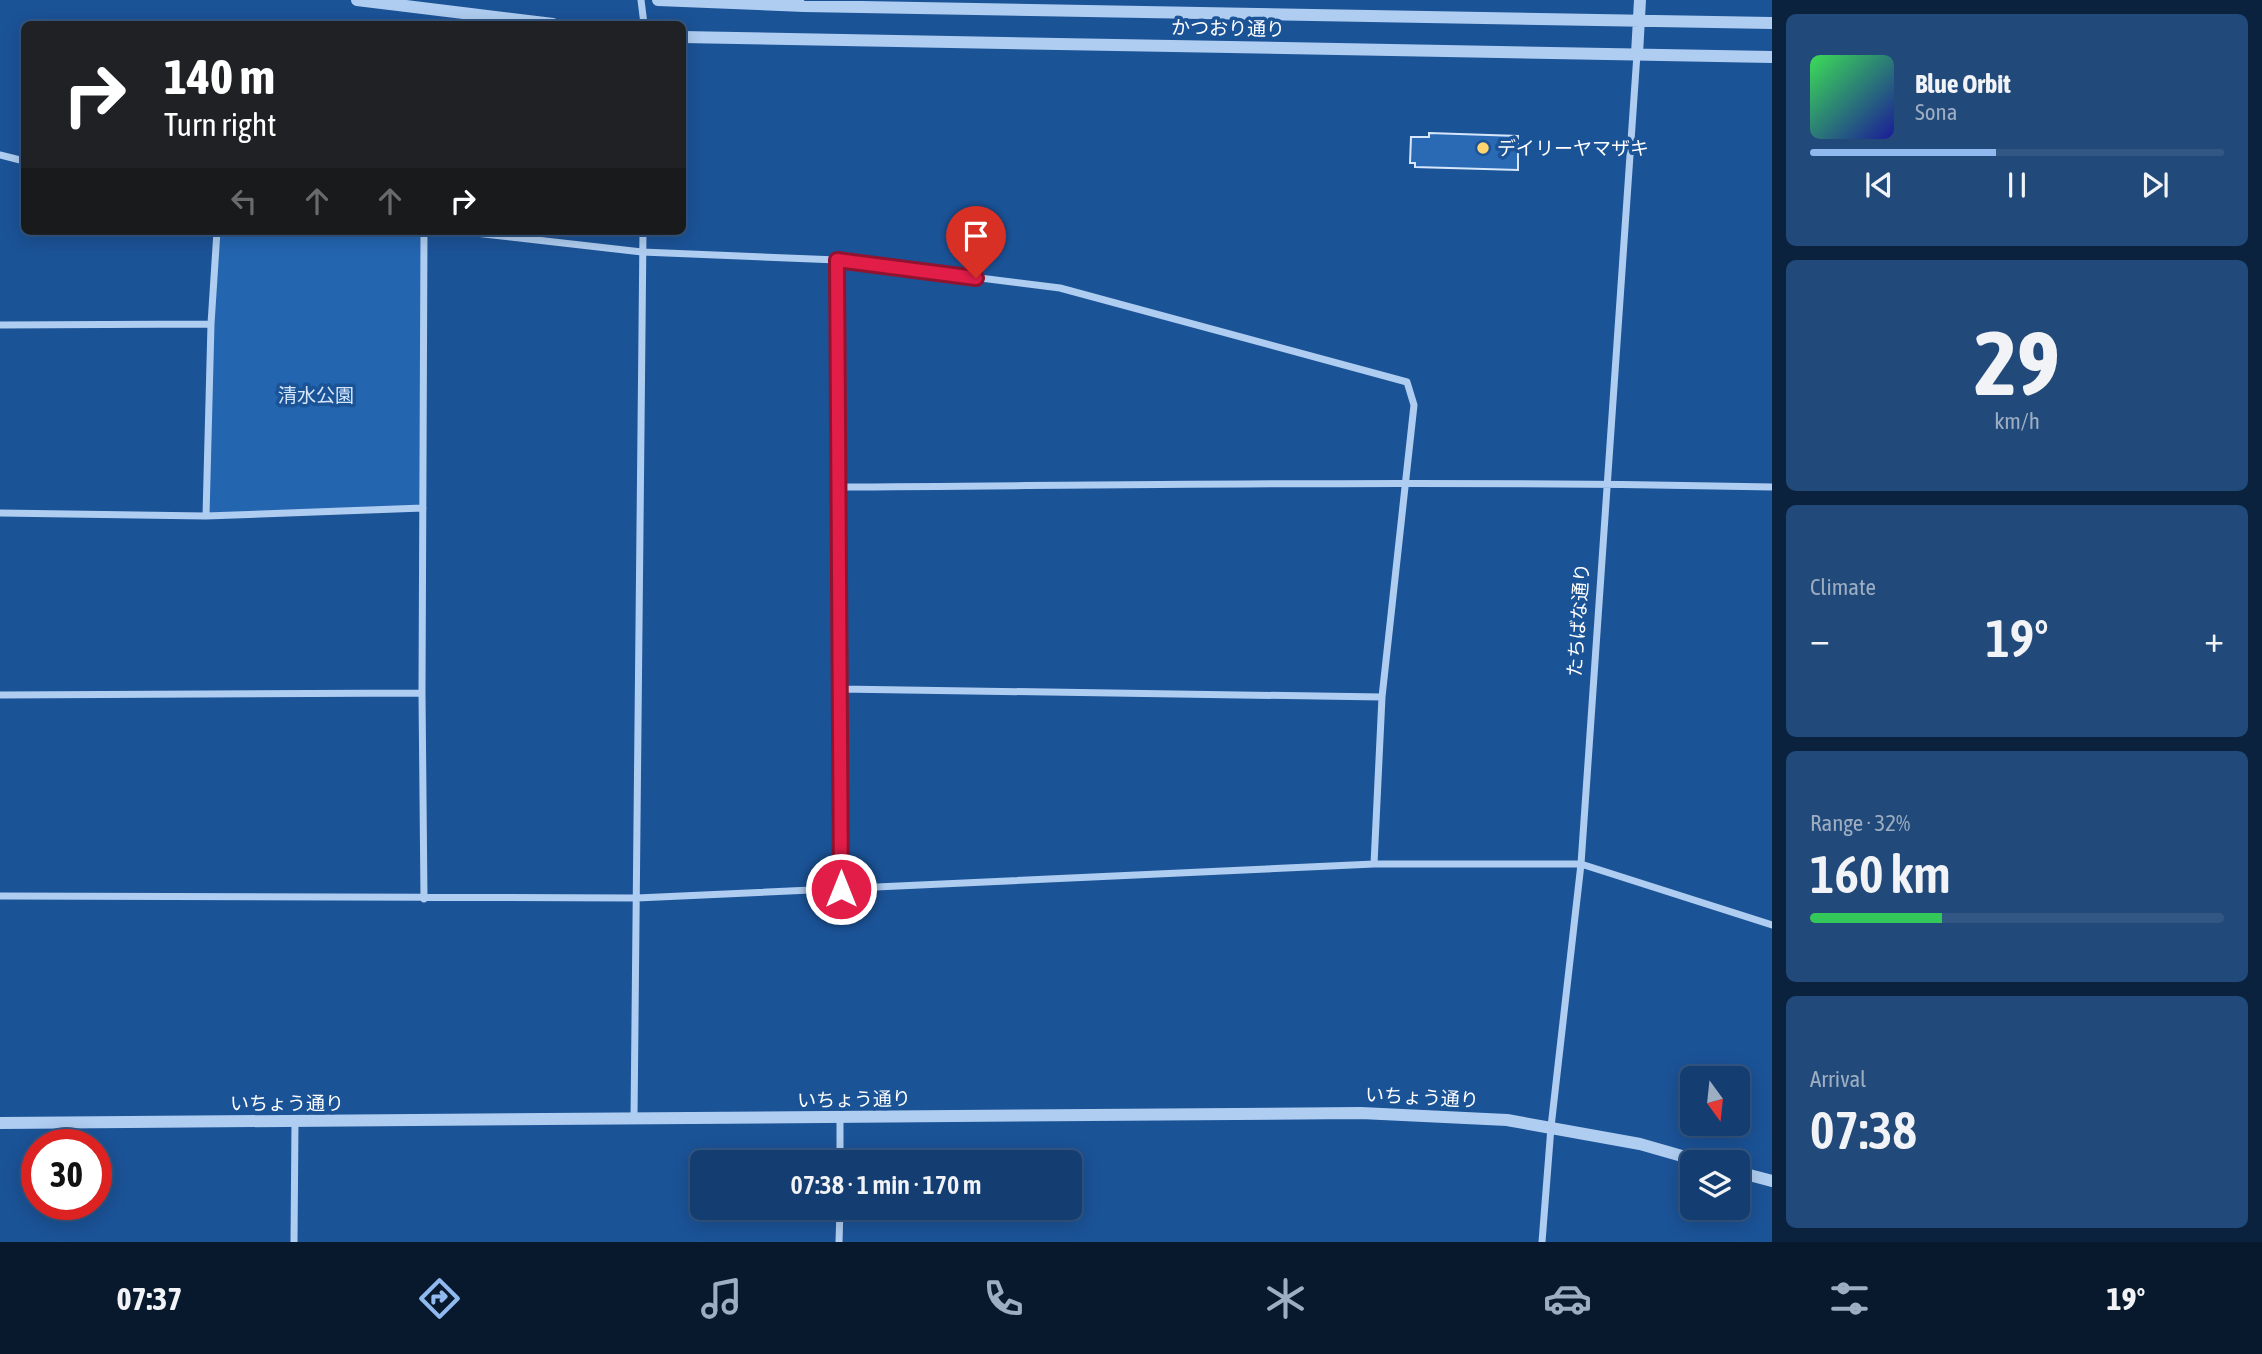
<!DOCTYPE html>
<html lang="en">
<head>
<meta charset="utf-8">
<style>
	:root { --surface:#143e71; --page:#214979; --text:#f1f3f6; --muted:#9daec3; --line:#335784; --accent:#90b9f0 }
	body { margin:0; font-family:"Asap Condensed","Noto Sans JP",sans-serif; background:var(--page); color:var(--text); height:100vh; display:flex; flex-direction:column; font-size:26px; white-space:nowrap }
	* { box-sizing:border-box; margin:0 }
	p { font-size:23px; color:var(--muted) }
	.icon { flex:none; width:38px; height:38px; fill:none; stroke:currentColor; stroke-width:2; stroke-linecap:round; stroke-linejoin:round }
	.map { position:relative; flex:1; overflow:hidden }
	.drawer { display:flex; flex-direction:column; gap:14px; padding:14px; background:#0b223e; width:490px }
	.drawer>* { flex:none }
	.guide { position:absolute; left:21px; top:21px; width:665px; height:214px; border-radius:10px; box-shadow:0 4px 18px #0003,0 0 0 2px var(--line); background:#202124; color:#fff; overflow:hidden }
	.needle { width:46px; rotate:165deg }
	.buttons { position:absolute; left:1680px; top:1066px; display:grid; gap:14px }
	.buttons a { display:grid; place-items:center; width:70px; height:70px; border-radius:10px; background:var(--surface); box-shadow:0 4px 18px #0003,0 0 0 2px var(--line); font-size:35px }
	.speed { position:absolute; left:21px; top:1129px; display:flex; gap:14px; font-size:35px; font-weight:700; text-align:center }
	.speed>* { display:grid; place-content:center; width:91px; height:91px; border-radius:50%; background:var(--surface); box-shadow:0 4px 18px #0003,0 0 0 2px var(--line); line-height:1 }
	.speed .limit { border:10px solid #d22; background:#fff; color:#111 }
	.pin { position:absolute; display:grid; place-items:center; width:60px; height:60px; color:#fff; margin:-72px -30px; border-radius:50% 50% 50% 0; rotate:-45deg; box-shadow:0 0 7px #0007 }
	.pin .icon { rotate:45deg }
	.me { position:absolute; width:77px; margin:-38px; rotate:0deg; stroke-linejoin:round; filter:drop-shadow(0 0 5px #0008) }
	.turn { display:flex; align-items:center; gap:24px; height:147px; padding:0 28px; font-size:32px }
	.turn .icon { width:91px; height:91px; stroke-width:2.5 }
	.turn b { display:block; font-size:49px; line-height:60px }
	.lanes { display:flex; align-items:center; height:66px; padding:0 28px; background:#0003; justify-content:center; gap:35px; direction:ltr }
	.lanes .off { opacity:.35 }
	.big { font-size:52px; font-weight:600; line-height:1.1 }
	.drawer .card { flex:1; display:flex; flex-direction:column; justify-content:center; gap:10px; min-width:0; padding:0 24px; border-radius:10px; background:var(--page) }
	.drawer .dial { align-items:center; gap:0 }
	.dial b { font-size:91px; line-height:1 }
	.song { display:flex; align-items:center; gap:21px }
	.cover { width:84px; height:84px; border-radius:10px; background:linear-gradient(135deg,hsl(130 70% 55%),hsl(240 70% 35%)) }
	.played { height:7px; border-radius:4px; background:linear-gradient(90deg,var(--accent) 45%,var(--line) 45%) }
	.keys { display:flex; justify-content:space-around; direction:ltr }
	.heat { display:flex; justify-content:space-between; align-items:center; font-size:38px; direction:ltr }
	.charge { height:10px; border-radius:5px; background:linear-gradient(90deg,#34c759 32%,var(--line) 0) }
	.trip { position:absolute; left:690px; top:1150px; width:392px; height:70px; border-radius:10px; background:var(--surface); box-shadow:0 4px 18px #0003,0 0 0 2px var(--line); font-weight:600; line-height:70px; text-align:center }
	.tab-bar { display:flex; height:112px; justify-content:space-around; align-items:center; background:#08192d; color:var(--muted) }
	.tab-bar .icon { width:49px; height:49px }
	.tab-bar .selected { color:var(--accent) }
	.tab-bar b { font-size:32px; color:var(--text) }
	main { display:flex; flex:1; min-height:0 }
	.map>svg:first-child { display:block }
	.green { fill:#2465b0 }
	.building { fill:#2a6ab5; stroke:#d6e7fb; stroke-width:2 }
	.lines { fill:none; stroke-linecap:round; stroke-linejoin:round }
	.minor { stroke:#afcdf0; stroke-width:7 }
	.tertiary { stroke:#afcdf0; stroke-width:12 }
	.route-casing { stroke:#92132f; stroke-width:18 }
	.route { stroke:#e11d48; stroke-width:12 }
	.poi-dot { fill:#ffd36e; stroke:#1b5397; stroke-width:2.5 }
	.labels { text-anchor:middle; stroke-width:7; stroke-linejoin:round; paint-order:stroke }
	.street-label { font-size:19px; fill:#fff; stroke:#1b5397 }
	.poi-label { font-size:19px; fill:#fff; stroke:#1b5397; text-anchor:start }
	.park-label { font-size:19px; fill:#d6e7fb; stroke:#1b5397 }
</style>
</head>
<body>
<main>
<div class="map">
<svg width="1772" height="1242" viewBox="0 0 1772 1242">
	<rect width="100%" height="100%" fill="#1b5397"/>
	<!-- green -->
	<path class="green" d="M217,231H424L423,508L206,516Z"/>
	<!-- building -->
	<path class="building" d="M1429,133L1518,136V170L1415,167V163H1410L1411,137H1429Z"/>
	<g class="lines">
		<!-- minor -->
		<path class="minor" d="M641,0L644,24
			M0,155L24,161
			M458,231L642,252L837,260L1060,288L1407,382L1414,405L1382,697L1374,864
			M837,260L841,889
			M0,325L211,324
			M840,487C1150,485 1461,480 1772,487
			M0,513L206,516L423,508
			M206,516L211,324L217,231
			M840,689L1382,697
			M0,695L422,693
			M0,896L637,898L1374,864H1581L1772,925
			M424,899L422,693L424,231
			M840,1118V1162
			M634,1119L643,231
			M294,1242L295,1122
			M839,1242L840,1208
			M1542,1242L1551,1127L1581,864L1637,54"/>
		<!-- tertiary -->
		<path class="tertiary" d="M357,0L553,24
			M658,0L804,6L1772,23
			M682,37L1772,57
			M1637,54L1640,0
			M0,1123L1361,1113L1507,1120L1640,1144L1703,1162
			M1738,1172L1772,1181"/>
	</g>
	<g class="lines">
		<defs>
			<path id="route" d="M841,889L837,260L976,278"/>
		</defs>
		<!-- route casing -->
		<use href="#route" class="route-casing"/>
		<!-- route -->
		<use href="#route" class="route"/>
	</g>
	<!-- markers -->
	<circle class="poi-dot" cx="1483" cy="148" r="7"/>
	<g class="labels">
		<!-- street labels -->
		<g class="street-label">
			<text transform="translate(1228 28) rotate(1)" y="7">かつおり通り</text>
			<text transform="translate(1578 620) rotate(-86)" y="7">たちばな通り</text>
			<text transform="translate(1422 1097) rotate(3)" y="7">いちょう通り</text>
			<text transform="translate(854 1099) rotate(-1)" y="7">いちょう通り</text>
			<text x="287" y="1110">いちょう通り</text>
		</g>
		<!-- poi labels -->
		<g class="poi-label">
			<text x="1497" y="155">デイリーヤマザキ</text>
		</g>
		<!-- park labels -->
		<g class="park-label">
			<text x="316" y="402">清水公園</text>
		</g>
	</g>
</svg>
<div class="buttons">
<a><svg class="needle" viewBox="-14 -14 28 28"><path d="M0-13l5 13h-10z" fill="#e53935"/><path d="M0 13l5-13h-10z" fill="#9daec3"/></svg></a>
<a><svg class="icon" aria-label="layers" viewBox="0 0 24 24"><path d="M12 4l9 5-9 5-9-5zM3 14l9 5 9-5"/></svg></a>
</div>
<div class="speed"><div class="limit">30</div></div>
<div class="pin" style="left:976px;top:278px;background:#d93025"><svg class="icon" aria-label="arrive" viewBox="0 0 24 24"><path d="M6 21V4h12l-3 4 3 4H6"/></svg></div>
<svg class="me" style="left:841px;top:889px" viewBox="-20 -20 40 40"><circle r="17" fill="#e11d48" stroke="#fff" stroke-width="3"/><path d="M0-11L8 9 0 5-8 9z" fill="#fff"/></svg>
<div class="trip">07:38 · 1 min · 170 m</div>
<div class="guide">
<div class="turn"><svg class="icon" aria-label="right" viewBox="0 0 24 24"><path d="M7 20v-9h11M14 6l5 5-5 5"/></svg><div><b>140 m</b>Turn right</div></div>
<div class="lanes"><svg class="icon off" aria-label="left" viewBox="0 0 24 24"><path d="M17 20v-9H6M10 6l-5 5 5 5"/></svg><svg class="icon off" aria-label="ahead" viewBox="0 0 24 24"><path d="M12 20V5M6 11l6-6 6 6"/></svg><svg class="icon off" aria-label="ahead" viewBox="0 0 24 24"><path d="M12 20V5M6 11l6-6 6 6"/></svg><svg class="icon" aria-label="right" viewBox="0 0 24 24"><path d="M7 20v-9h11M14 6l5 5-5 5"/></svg></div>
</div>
</div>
<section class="drawer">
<div class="card">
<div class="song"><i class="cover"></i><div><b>Blue Orbit</b><p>Sona</p></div></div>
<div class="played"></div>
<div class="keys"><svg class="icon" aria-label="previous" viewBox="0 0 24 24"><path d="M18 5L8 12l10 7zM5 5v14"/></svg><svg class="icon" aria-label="pause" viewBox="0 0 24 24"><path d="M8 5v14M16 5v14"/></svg><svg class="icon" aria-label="next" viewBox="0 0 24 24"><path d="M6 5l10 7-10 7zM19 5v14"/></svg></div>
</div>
<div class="card dial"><b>29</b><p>km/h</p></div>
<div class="card"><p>Climate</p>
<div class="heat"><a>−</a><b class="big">19°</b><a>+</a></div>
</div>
<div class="card"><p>Range · 32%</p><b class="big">160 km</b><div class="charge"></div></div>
<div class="card"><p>Arrival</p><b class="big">07:38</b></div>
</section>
</main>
<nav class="tab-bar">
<b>07:37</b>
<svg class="icon selected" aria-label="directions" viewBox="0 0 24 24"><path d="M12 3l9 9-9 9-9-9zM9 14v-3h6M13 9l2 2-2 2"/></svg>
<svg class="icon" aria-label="music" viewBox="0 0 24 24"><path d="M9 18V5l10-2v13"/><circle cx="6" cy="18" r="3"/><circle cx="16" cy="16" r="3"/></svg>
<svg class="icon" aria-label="phone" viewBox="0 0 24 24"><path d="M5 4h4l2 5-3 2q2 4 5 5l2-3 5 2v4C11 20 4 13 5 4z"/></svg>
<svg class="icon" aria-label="climate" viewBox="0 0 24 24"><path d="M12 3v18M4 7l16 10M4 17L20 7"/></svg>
<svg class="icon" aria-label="car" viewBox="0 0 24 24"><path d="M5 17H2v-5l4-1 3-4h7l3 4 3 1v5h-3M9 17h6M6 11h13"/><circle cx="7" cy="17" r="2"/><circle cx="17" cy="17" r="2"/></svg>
<svg class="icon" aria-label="filters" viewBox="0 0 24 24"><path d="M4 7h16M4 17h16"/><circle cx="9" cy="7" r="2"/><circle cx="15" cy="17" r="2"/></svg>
<b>19°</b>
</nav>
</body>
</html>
